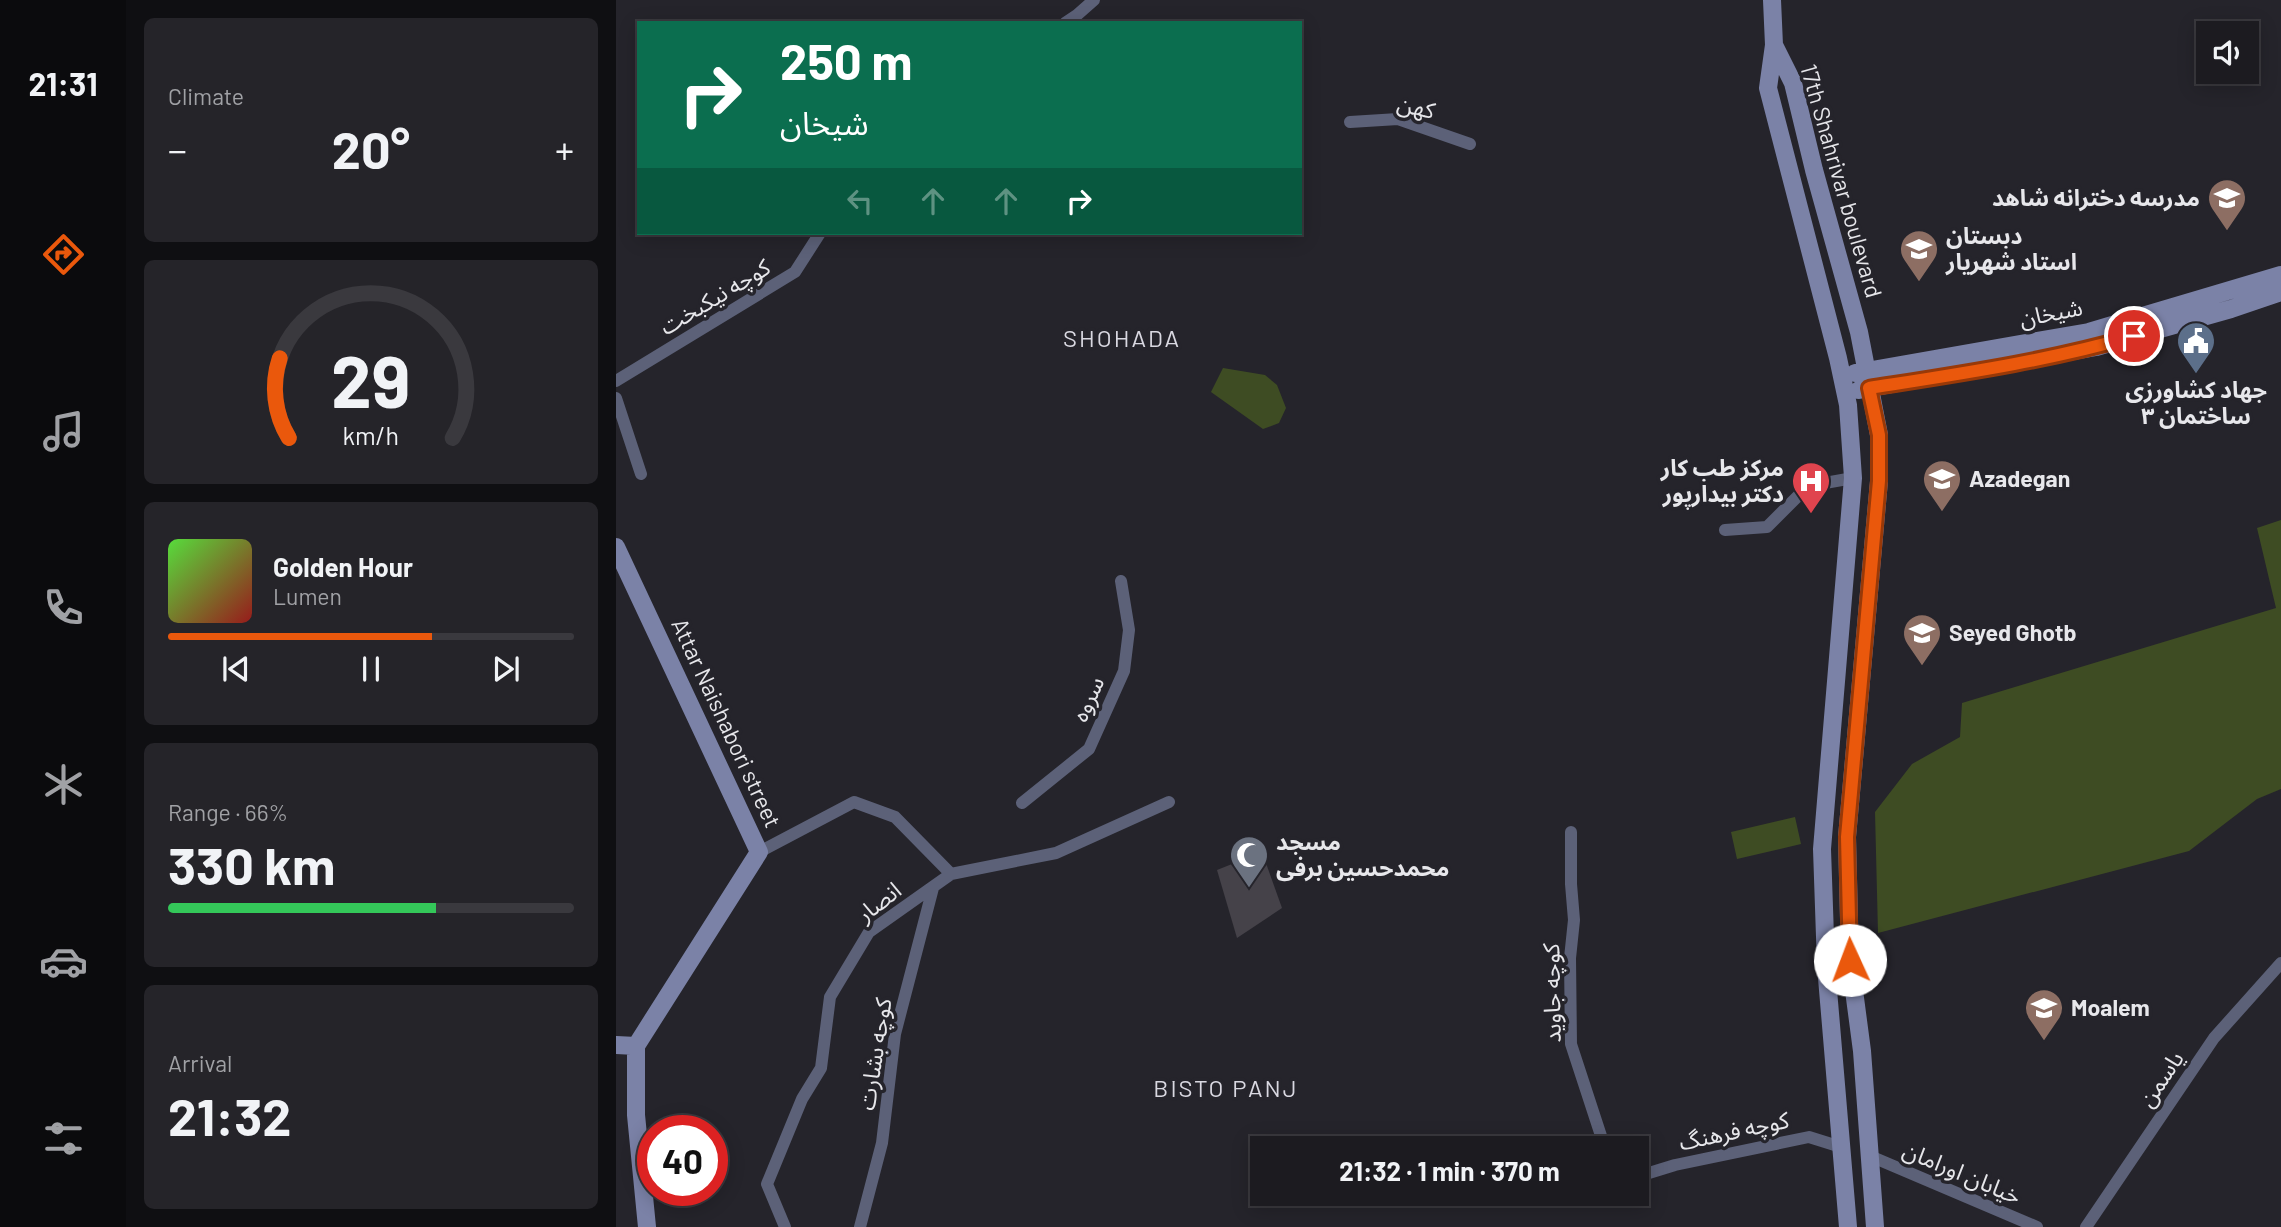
<!DOCTYPE html>
<html lang="en">
<head>
<meta charset="utf-8">
<style>
	:root { --surface:#1c1b20; --page:#252429; --text:#f1f3f6; --muted:#a0a1a5; --line:#3a393e; --accent:#ea580c }
	body { margin:0; font-family:Barlow,"Noto Sans Arabic",sans-serif; background:var(--page); color:var(--text); height:100vh; display:flex; flex-direction:column; font-size:26px; white-space:nowrap }
	* { box-sizing:border-box; margin:0 }
	p { font-size:23px; color:var(--muted) }
	.icon { flex:none; width:38px; height:38px; fill:none; stroke:currentColor; stroke-width:2; stroke-linecap:round; stroke-linejoin:round }
	.map { position:relative; flex:1; overflow:hidden }
	.side { display:flex; flex-direction:column; gap:18px; padding:18px; background:#0f0f12; width:490px }
	.side>* { flex:none }
	.guide { position:absolute; left:21px; top:21px; width:665px; height:214px; border-radius:0px; box-shadow:0 4px 18px #0003,0 0 0 2px var(--line); background:#0b6e4f; color:#fff; overflow:hidden }
	.controls { position:absolute; left:1580px; top:21px; display:grid; gap:14px }
	.controls a { display:grid; place-items:center; width:63px; height:63px; border-radius:0px; background:var(--surface); box-shadow:0 4px 18px #0003,0 0 0 2px var(--line); font-size:35px }
	.speed { position:absolute; left:21px; top:1115px; display:flex; gap:14px; font-size:35px; font-weight:700; text-align:center }
	.speed>* { display:grid; place-content:center; width:91px; height:91px; border-radius:50%; background:var(--surface); box-shadow:0 4px 18px #0003,0 0 0 2px var(--line); line-height:1 }
	.speed .limit { border:10px solid #d22; background:#fff; color:#111 }
	.pin { position:absolute; display:grid; place-items:center; width:60px; height:60px; color:#fff; margin:-30px; border:4px solid #fff; border-radius:50%; box-shadow:0 2px 7px #0007 }
	.me { position:absolute; width:77px; margin:-38px; rotate:358deg; stroke-linejoin:round; filter:drop-shadow(0 0 5px #0008) }
	.turn { display:flex; align-items:center; gap:24px; height:147px; padding:0 28px; font-size:32px }
	.turn .icon { width:91px; height:91px; stroke-width:2.5 }
	.turn b { display:block; font-size:49px; line-height:60px }
	.lanes { display:flex; align-items:center; height:66px; padding:0 28px; background:#0003; justify-content:center; gap:35px; direction:ltr }
	.lanes .off { opacity:.35 }
	.big { font-size:52px; font-weight:700; line-height:1.1 }
	.side .card { flex:1; display:flex; flex-direction:column; justify-content:center; gap:10px; min-width:0; padding:0 24px; border-radius:10px; background:var(--page) }
	.side .dial { align-items:center; gap:0 }
	.dial svg { height:182px; overflow:visible; fill:none; stroke:var(--line); stroke-width:7; stroke-linecap:round; text-anchor:middle }
	.dial text { fill:var(--text); stroke:none }
	.song { display:flex; align-items:center; gap:21px }
	.cover { width:84px; height:84px; border-radius:10px; background:linear-gradient(135deg,hsl(110 70% 55%),hsl(0 70% 35%)) }
	.played { height:7px; border-radius:4px; background:linear-gradient(90deg,var(--accent) 65%,var(--line) 65%) }
	.keys { display:flex; justify-content:space-around; direction:ltr }
	.heat { display:flex; justify-content:space-between; align-items:center; font-size:38px; direction:ltr }
	.charge { height:10px; border-radius:5px; background:linear-gradient(90deg,#34c759 66%,var(--line) 0) }
	.trip { position:absolute; left:634px; top:1136px; width:399px; height:70px; border-radius:0px; background:var(--surface); box-shadow:0 4px 18px #0003,0 0 0 2px var(--line); font-weight:700; line-height:70px; text-align:center }
	main { display:flex; flex:1; min-height:0 }
	.dock { display:flex; flex-direction:column; width:126px; justify-content:space-around; align-items:center; background:#0b0b0d; color:var(--muted) }
	.dock .icon { width:49px; height:49px }
	.dock .current { color:var(--accent) }
	.dock b { font-size:32px; color:var(--text) }
	.map>svg:first-child { display:block }
	.green { fill:#3e4c23 }
	.building { fill:#454249 }
	.lines { fill:none; stroke-linecap:round; stroke-linejoin:round }
	.street { stroke:#5c6178; stroke-width:12 }
	.secondary { stroke:#7b82a7; stroke-width:18 }
	.route-casing { stroke:#983908; stroke-width:18 }
	.route { stroke:#ea580c; stroke-width:12 }
	.labels { text-anchor:middle; stroke-width:7; stroke-linejoin:round; paint-order:stroke }
	.street-label { font-size:23px; fill:#e7e7eb; stroke:#25242b }
	.poi-label { font-size:23px; font-weight:bold; fill:#e7e7eb; stroke:#25242b; text-anchor:start }
	.neighbourhood-label { font-size:24px; letter-spacing:2px; fill:#d9d8e1; stroke:#25242b }
</style>
</head>
<body>
<main>
<nav class="dock">
<b>21:31</b>
<svg class="icon current" aria-label="directions" viewBox="0 0 24 24"><path d="M12 3l9 9-9 9-9-9zM9 14v-3h6M13 9l2 2-2 2"/></svg>
<svg class="icon" aria-label="music" viewBox="0 0 24 24"><path d="M9 18V5l10-2v13"/><circle cx="6" cy="18" r="3"/><circle cx="16" cy="16" r="3"/></svg>
<svg class="icon" aria-label="phone" viewBox="0 0 24 24"><path d="M5 4h4l2 5-3 2q2 4 5 5l2-3 5 2v4C11 20 4 13 5 4z"/></svg>
<svg class="icon" aria-label="climate" viewBox="0 0 24 24"><path d="M12 3v18M4 7l16 10M4 17L20 7"/></svg>
<svg class="icon" aria-label="car" viewBox="0 0 24 24"><path d="M5 17H2v-5l4-1 3-4h7l3 4 3 1v5h-3M9 17h6M6 11h13"/><circle cx="7" cy="17" r="2"/><circle cx="17" cy="17" r="2"/></svg>
<svg class="icon" aria-label="filters" viewBox="0 0 24 24"><path d="M4 7h16M4 17h16"/><circle cx="9" cy="7" r="2"/><circle cx="15" cy="17" r="2"/></svg>
</nav>
<section class="side">
<div class="card"><p>Climate</p>
<div class="heat"><a>−</a><b class="big">20°</b><a>+</a></div>
</div>
<div class="card dial"><svg viewBox="0 0 100 80">
<path d="M14 69A42 42 0 1 1 86 69"/>
<path d="M14 69A42 42 0 0 1 10 34" stroke="#ea580c"/>
<text x="50" y="56" font-size="32" font-weight="700">29</text>
<text x="50" y="72" font-size="11">km/h</text>
</svg></div>
<div class="card">
<div class="song"><i class="cover"></i><div><b>Golden Hour</b><p>Lumen</p></div></div>
<div class="played"></div>
<div class="keys"><svg class="icon" aria-label="previous" viewBox="0 0 24 24"><path d="M18 5L8 12l10 7zM5 5v14"/></svg><svg class="icon" aria-label="pause" viewBox="0 0 24 24"><path d="M8 5v14M16 5v14"/></svg><svg class="icon" aria-label="next" viewBox="0 0 24 24"><path d="M6 5l10 7-10 7zM19 5v14"/></svg></div>
</div>
<div class="card"><p>Range · 66%</p><b class="big">330 km</b><div class="charge"></div></div>
<div class="card"><p>Arrival</p><b class="big">21:32</b></div>
</section>
<div class="map">
<svg width="1665" height="1227" viewBox="0 0 1665 1227">
	<rect width="100%" height="100%" fill="#25242b"/>
	<!-- green -->
	<path class="green" d="M607,368L649,375L661,385L670,408L663,423L647,429L595,392Z
		M1665,520V789L1641,799L1573,851L1262,933L1259,812L1296,764L1344,737L1346,703L1660,608L1641,528Z
		M1179,817L1185,844L1121,859L1115,832Z"/>
	<!-- building -->
	<path class="building" d="M646,852L666,908L621,938L601,870Z"/>
	<g class="lines">
		<!-- street -->
		<path class="street" d="M449,23L461,15L478,0
			M734,122L782,119L854,144
			M0,381L179,272L204,233
			M0,398L25,474
			M1109,530L1151,527L1192,486L1237,478
			M406,803L473,749L508,671L513,630L505,581
			M955,832V884L958,920L954,958L955,1044L989,1148
			M143,852L238,802L279,817L335,874
			M657,1143L747,1148
			M1254,1156L1421,1227
			M1020,1177L1059,1165L1193,1137L1225,1147
			M903,1194L918,1198L944,1194
			M169,1227L151,1184L186,1099L205,1068L214,997L253,932L335,874L440,853L553,802
			M244,1227L266,1143L279,1034L317,888
			M1470,1227L1598,1038L1665,963"/>
		<!-- secondary -->
		<path class="secondary" d="M1156,0L1158,45L1152,88L1222,358L1232,405L1237,478L1206,849L1210,966L1232,1227
			M1158,45L1177,83L1198,170L1243,332L1263,435V481L1231,837L1234,960L1246,1051L1259,1227
			M1239,373L1473,332L1665,275
			M1243,390L1480,347L1615,309L1665,292
			M0,547L143,852L20,1046
			M0,1045L20,1046
			M20,1046V1115L31,1227"/>
	</g>
	<g class="lines">
		<defs>
			<path id="route" d="M1234,960L1231,837L1263,481V435L1253,388C1342,374 1432,361 1518,336"/>
		</defs>
		<!-- route casing -->
		<use href="#route" class="route-casing"/>
		<!-- route -->
		<use href="#route" class="route"/>
	</g>
	<!-- icons -->
	<defs>
		<symbol id="school-pin" viewBox="-11 -11 22 30"><path d="M0 17L-7.5 6A9.5 9.5 0 1 1 7.5 6Z" fill="#8d6e63" stroke="#25242b"/><path d="M0-5L7-2L0 1L-7-2ZM-4 1L0 2.5L4 1V4Q0 6-4 4Z" fill="#fff"/></symbol>
		<symbol id="civic-pin" viewBox="-11 -11 22 30"><path d="M0 17L-7.5 6A9.5 9.5 0 1 1 7.5 6Z" fill="#5c6f8a" stroke="#25242b"/><path d="M-.6-6.5H3V-4.5H.6V-3L4-1V1h2V6H-6V1h2V-1L-.6-3ZM-1.2 2.5V6h2.4V2.5Z" fill="#fff"/></symbol>
		<symbol id="hospital-pin" viewBox="-11 -11 22 30"><path d="M0 17L-7.5 6A9.5 9.5 0 1 1 7.5 6Z" fill="#e0444e" stroke="#25242b"/><path d="M-5-5h3v3.5h4V-5h3V5h-3V1.5h-4V5h-3Z" fill="#fff"/></symbol>
		<symbol id="mosque-pin" viewBox="-11 -11 22 30"><path d="M0 17L-7.5 6A9.5 9.5 0 1 1 7.5 6Z" fill="#6b7280" stroke="#25242b"/><path d="M3.5-4.9A6 6 0 1 0 3.5 4.9A5 5 0 1 1 3.5-4.9Z" fill="#fff"/></symbol>
	</defs>
	<g fill-rule="evenodd">
		<use href="#school-pin" x="1589" y="176" width="44" height="60"/>
		<use href="#school-pin" x="1281" y="227" width="44" height="60"/>
		<use href="#civic-pin" x="1558" y="319" width="44" height="60"/>
		<use href="#school-pin" x="1304" y="457" width="44" height="60"/>
		<use href="#hospital-pin" x="1173" y="459" width="44" height="60"/>
		<use href="#school-pin" x="1284" y="611" width="44" height="60"/>
		<use href="#mosque-pin" x="611" y="833" width="44" height="60"/>
		<use href="#school-pin" x="1406" y="986" width="44" height="60"/>
	</g>
	<g class="labels">
		<!-- street labels -->
		<g class="street-label">
			<text transform="translate(800 107) rotate(13)" y="8">کهن</text>
			<text transform="translate(1225 181) rotate(74)" y="8">17th Shahrivar boulevard</text>
			<text transform="translate(99 297) rotate(-31)" y="8">کوچه نیکبخت</text>
			<text transform="translate(1435 313) rotate(-11)" y="8">شیخان</text>
			<text transform="translate(472 699) rotate(-66)" y="8">سروه</text>
			<text transform="translate(110 723) rotate(65)" y="8">Attar Naishabori street</text>
			<text transform="translate(263 902) rotate(-38)" y="8">انصار</text>
			<text transform="translate(936 993) rotate(-91)" y="8">کوچه جاوید</text>
			<text transform="translate(259 1054) rotate(-81)" y="8">کوچه بشارت</text>
			<text transform="translate(1545 1079) rotate(-56)" y="8">یاسمن</text>
			<text transform="translate(1118 1131) rotate(-12)" y="8">کوچه فرهنگ</text>
			<text transform="translate(1346 1173) rotate(23)" y="8">خیابان اورامان</text>
		</g>
		<!-- poi labels -->
		<g class="poi-label">
			<text x="1584" y="206" text-anchor="end">مدرسه دخترانه شاهد</text>
			<text x="1330" y="244">دبستان<tspan x="1330" dy="26">استاد شهریار</tspan></text>
			<text x="1580" y="398" text-anchor="middle">جهاد کشاورزی<tspan x="1580" dy="26">ساختمان ۳</tspan></text>
			<text x="1168" y="476" text-anchor="end">مرکز طب کار<tspan x="1168" dy="26">دکتر بیدارپور</tspan></text>
			<text x="1353" y="487">Azadegan</text>
			<text x="1333" y="641">Seyed Ghotb</text>
			<text x="660" y="850">مسجد<tspan x="660" dy="26">محمدحسین برفی</tspan></text>
			<text x="1455" y="1016">Moalem</text>
		</g>
		<!-- neighbourhood labels -->
		<g class="neighbourhood-label">
			<text x="506" y="347">SHOHADA</text>
			<text x="610" y="1097">BISTO PANJ</text>
		</g>
	</g>
</svg>
<div class="controls">
<a><svg class="icon" aria-label="sound" viewBox="0 0 24 24"><path d="M4 9h4l5-4v14l-5-4H4zM17 9q2 3 0 6"/></svg></a>
</div>
<div class="speed"><div class="limit">40</div></div>
<div class="pin" style="left:1518px;top:336px;background:#d93025"><svg class="icon" aria-label="arrive" viewBox="0 0 24 24"><path d="M6 21V4h12l-3 4 3 4H6"/></svg></div>
<svg class="me" style="left:1234px;top:960px" viewBox="-20 -20 40 40"><circle r="19" fill="#fff"/><path d="M0-13L10 11 0 6-10 11z" fill="#ea580c"/></svg>
<div class="trip">21:32 · 1 min · 370 m</div>
<div class="guide">
<div class="turn"><svg class="icon" aria-label="right" viewBox="0 0 24 24"><path d="M7 20v-9h11M14 6l5 5-5 5"/></svg><div><b>250 m</b>شیخان</div></div>
<div class="lanes"><svg class="icon off" aria-label="left" viewBox="0 0 24 24"><path d="M17 20v-9H6M10 6l-5 5 5 5"/></svg><svg class="icon off" aria-label="ahead" viewBox="0 0 24 24"><path d="M12 20V5M6 11l6-6 6 6"/></svg><svg class="icon off" aria-label="ahead" viewBox="0 0 24 24"><path d="M12 20V5M6 11l6-6 6 6"/></svg><svg class="icon" aria-label="right" viewBox="0 0 24 24"><path d="M7 20v-9h11M14 6l5 5-5 5"/></svg></div>
</div>
</div>
</main>
</body>
</html>
